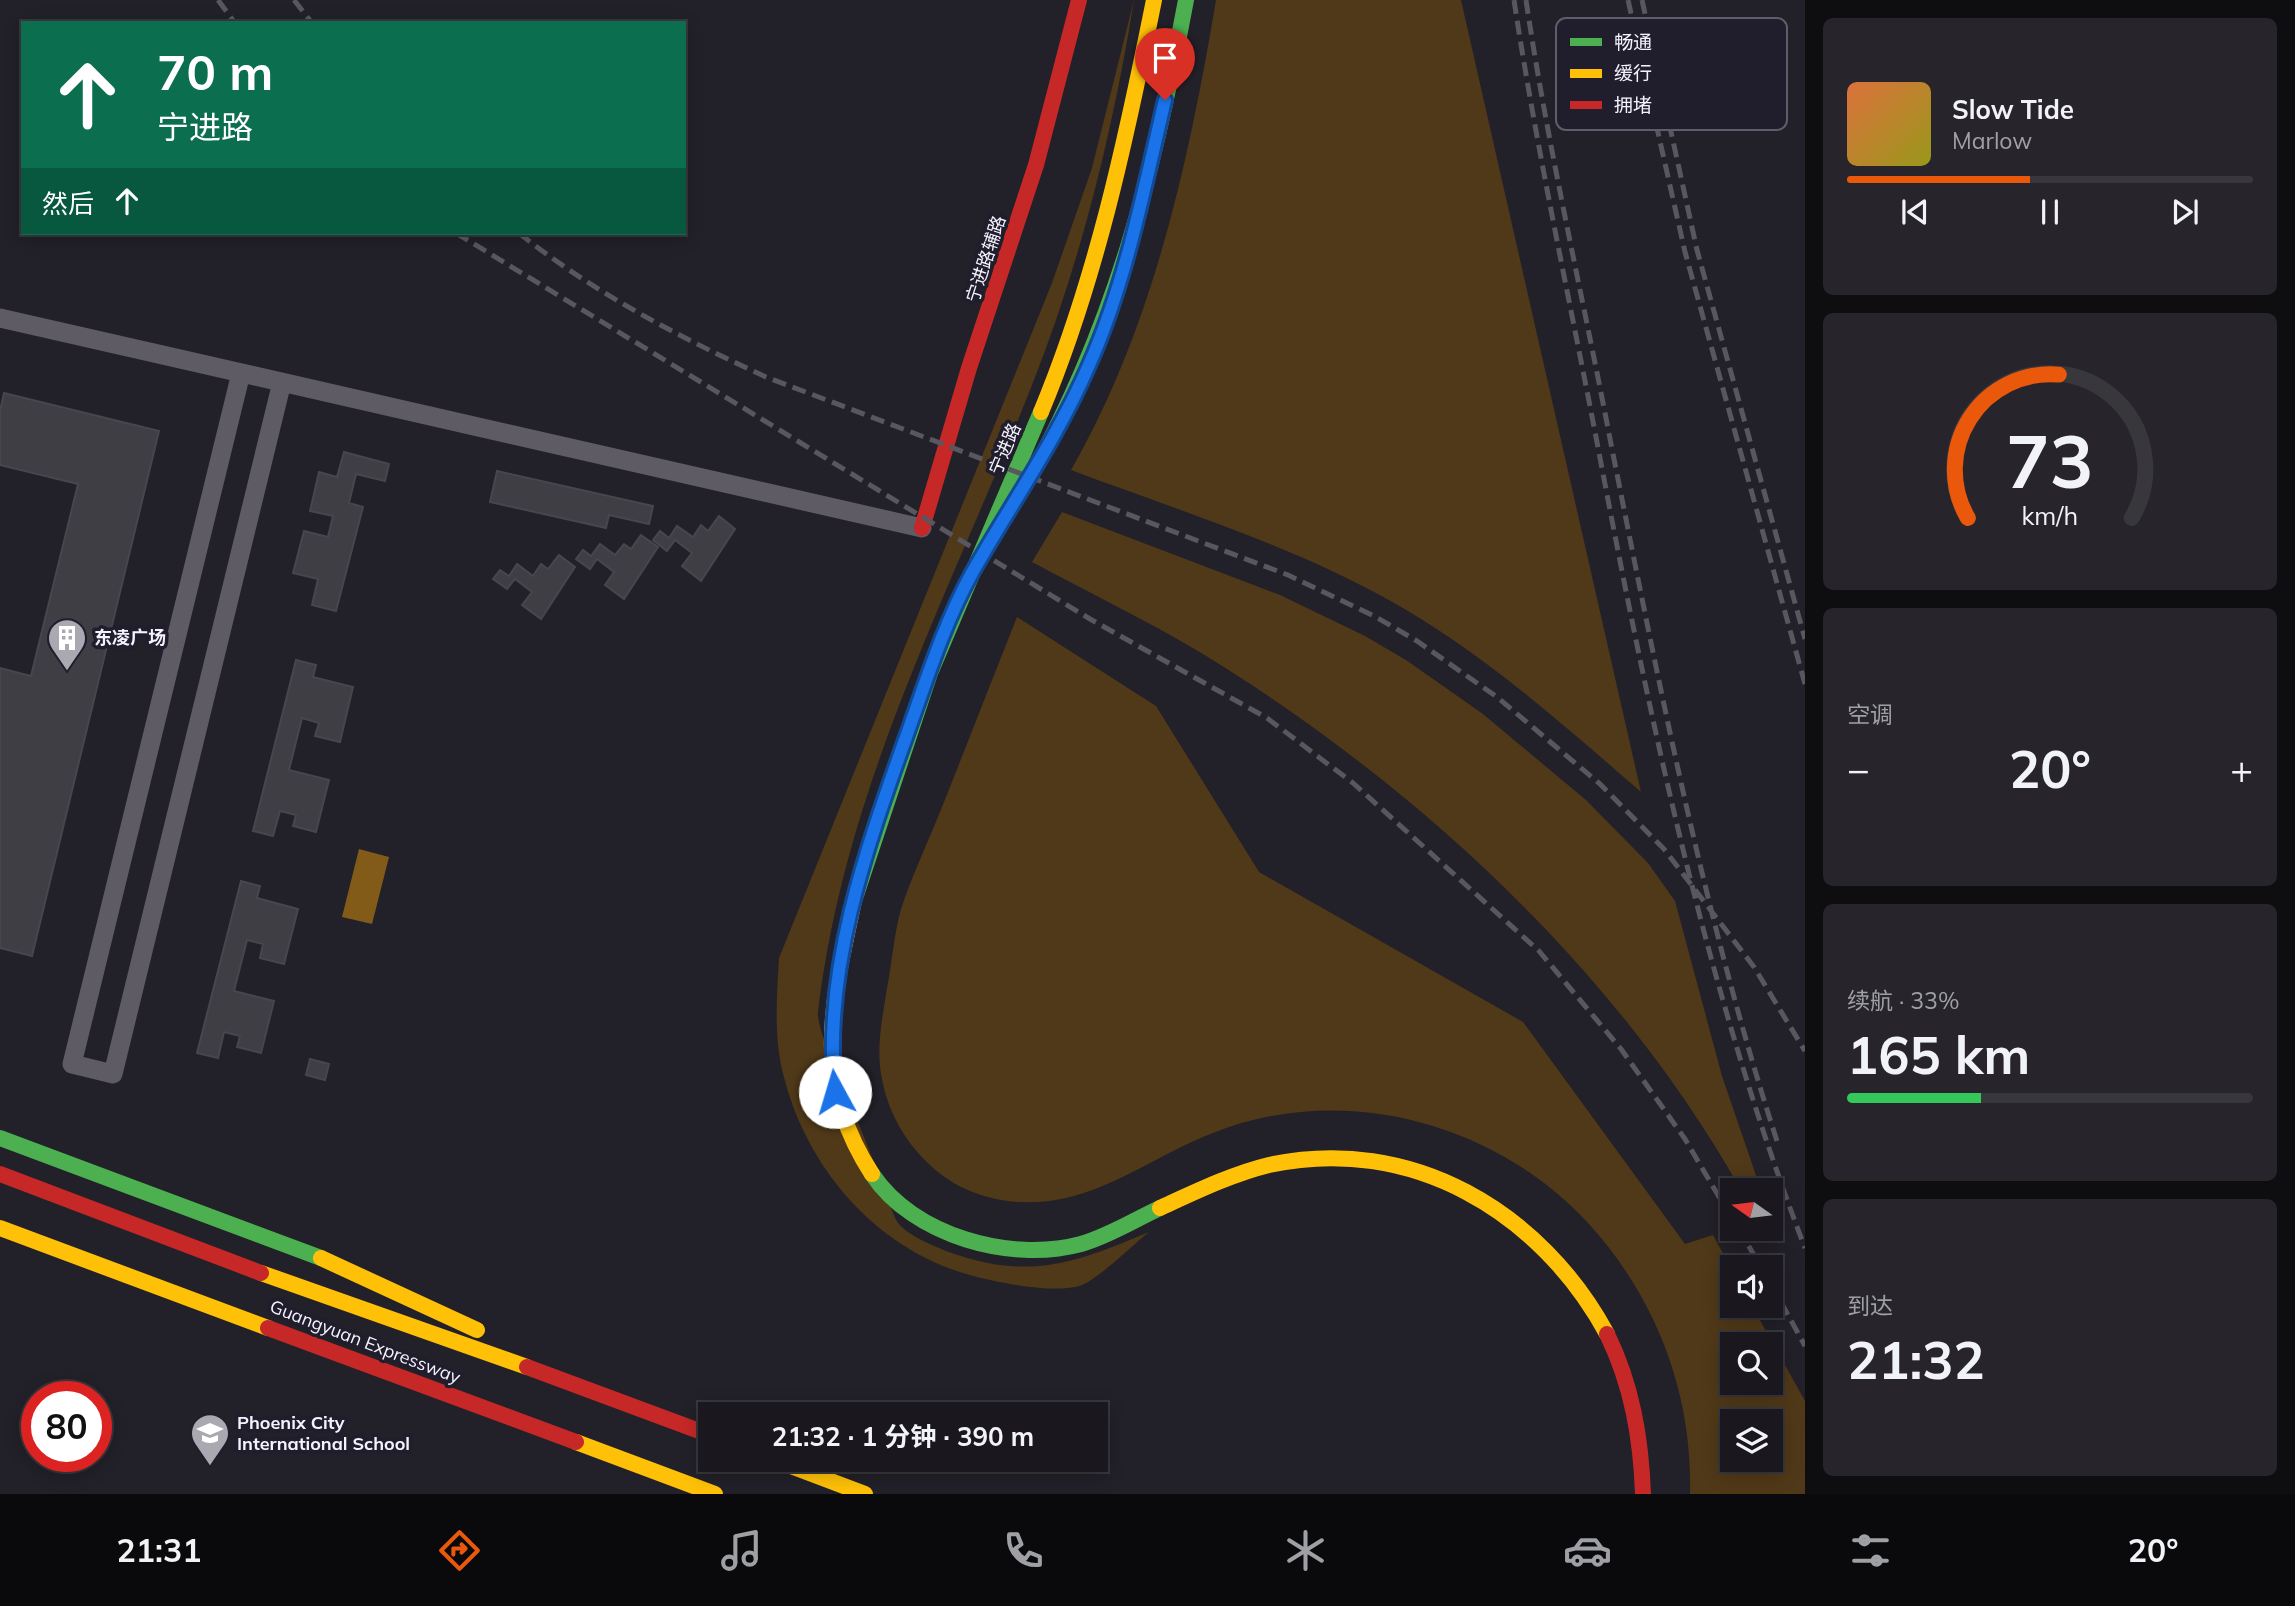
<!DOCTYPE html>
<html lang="zh">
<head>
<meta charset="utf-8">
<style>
	:root { --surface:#1a181e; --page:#27252b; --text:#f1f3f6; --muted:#9fa0a4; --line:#38373c; --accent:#ea580c }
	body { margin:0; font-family:Mulish,"Noto Sans SC",sans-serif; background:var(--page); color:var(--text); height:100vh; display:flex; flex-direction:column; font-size:26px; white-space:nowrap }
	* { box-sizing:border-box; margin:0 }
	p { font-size:23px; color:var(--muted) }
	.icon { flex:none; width:38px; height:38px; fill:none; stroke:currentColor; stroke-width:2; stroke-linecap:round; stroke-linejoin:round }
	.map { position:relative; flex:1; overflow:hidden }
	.panel { display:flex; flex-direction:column; gap:18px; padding:18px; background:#0e0d10; width:490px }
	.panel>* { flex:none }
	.top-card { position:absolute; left:21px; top:21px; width:665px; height:214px; border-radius:0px; box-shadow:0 4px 18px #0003,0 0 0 2px var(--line); background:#0b6e4f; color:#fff; overflow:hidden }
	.needle { width:46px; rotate:284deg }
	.buttons { position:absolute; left:1720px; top:1178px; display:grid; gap:14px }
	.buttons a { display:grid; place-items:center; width:63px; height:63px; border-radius:0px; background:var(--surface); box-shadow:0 4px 18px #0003,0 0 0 2px var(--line); font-size:35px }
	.speed { position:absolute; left:21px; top:1381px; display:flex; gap:14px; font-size:35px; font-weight:700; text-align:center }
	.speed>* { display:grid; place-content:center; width:91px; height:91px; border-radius:50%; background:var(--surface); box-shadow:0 4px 18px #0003,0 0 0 2px var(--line); line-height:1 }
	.speed .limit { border:10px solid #d22; background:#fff; color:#111 }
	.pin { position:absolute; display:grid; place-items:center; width:60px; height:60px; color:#fff; margin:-72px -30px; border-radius:50% 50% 50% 0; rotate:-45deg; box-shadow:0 0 7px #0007 }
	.pin .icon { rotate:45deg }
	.me { position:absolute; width:77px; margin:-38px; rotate:354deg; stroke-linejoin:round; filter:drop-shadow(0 0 5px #0008) }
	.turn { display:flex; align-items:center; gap:24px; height:147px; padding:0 21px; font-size:32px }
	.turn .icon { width:91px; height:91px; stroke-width:2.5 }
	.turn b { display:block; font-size:49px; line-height:60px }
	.then { display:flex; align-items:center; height:66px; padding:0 21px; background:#0003; gap:14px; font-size:26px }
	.big { font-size:52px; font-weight:700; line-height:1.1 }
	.panel .card { flex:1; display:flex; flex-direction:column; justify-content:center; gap:10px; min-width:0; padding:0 24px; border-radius:10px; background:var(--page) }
	.panel .dial { align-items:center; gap:0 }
	.dial svg { height:182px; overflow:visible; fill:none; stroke:var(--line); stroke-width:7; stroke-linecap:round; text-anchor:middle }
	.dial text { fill:var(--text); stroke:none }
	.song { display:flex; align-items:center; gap:21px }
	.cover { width:84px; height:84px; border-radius:10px; background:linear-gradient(135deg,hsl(20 70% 55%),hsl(60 70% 35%)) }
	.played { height:7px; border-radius:4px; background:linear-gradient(90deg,var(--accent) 45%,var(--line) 45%) }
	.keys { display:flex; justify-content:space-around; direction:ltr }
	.heat { display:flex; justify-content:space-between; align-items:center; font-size:38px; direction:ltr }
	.charge { height:10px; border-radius:5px; background:linear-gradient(90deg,#34c759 33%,var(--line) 0) }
	.trip { position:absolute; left:698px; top:1402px; width:410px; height:70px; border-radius:0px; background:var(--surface); box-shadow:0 4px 18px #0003,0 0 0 2px var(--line); font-weight:700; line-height:70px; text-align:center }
	.tabs { display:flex; height:112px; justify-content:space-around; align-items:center; background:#0a0a0c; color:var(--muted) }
	.tabs .icon { width:49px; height:49px }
	.tabs .selected { color:var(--accent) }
	.tabs b { font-size:32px; color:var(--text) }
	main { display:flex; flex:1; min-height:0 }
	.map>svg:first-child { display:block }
	.green { fill:#503918; fill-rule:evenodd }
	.water { fill:#825b19 }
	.building { fill:#403e45; stroke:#48464d; stroke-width:2 }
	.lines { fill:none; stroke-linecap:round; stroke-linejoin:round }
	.street { stroke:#5e5b65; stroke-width:19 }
	.fast { stroke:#4caf50; stroke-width:16 }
	.slow { stroke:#ffc107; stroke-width:16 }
	.jam { stroke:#c62828; stroke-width:16 }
	.rail { stroke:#58565f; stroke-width:5; stroke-dasharray:14 7; stroke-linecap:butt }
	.route-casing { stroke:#114b97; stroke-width:18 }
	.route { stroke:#1a73e8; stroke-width:12 }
	.labels { text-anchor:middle; stroke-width:7; stroke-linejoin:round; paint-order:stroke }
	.street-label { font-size:18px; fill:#f4f3fd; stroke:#201d2c }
	.poi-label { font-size:18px; font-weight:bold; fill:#f4f3fd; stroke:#201d2c; text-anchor:start }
	.key { fill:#201d2c; stroke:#605d6b; stroke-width:2 }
	.key-label { font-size:19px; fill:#f4f3fd }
</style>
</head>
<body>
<main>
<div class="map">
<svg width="1805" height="1494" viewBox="0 0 1805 1494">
	<rect width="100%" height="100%" fill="#222028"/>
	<!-- green -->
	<path class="green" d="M1134,0C1113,131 1081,261 1032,385C950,594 845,785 818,1012C816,1030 847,1094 855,1115C866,1141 876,1168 887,1195C890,1203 893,1217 899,1224C909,1236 932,1245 946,1251C1028,1281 1073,1264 1149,1232C1134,1244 1098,1279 1082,1285C1057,1294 1007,1284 981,1278C878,1254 803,1167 781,1065C774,1030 777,994 779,958L1052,283L1092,168Z
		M1216,0H1461L1641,792C1560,722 1481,651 1387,599C1288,544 1177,510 1071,470C1153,327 1189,161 1216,0Z
		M1062,512L1280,595L1365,636L1406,660L1483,714L1586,800L1648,863L1675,901L1722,1076L1761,1190H1741C1621,977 1431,799 1227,669C1165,629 1097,597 1032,562Z
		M1017,617L1156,706L1259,872L1523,1022L1685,1244L1713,1235L1732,1270V1306H1752L1805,1401V1494H1690C1693,1394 1656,1297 1588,1223C1495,1122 1342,1081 1213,1133C1163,1152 1118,1186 1066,1198C1019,1209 966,1199 931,1166C907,1144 890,1116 883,1084C875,1052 882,1020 887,988C892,962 894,934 901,909C912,876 927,844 940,812C966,747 991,682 1017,617ZM1771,1344V1382H1732V1344ZM1771,1421V1460H1732V1421Z"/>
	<!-- water -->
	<path class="water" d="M359,849L389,857L372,924L342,917Z"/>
	<!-- building -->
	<path class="building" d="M4,393L159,431L32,956L0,948V668L31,676L78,484L0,465V411Z
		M344,452L389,464L385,481L356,474L349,503L363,507L336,611L312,605L318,579L293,573L304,531L328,537L333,516L310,511L319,472L337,477Z
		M497,471L653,506L649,524L609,515L606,528L490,502Z
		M719,516L735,529L701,581L682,566L692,553L675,540L667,551L653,540L660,531L669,538L677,526L693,537L701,525L708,531Z
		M641,535L658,547L624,599L605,585L614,572L597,559L590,569L576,559L583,550L591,556L600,544L615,555L624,544L631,549Z
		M559,555L575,567L541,619L522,605L532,592L515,579L507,589L493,579L500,570L509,576L517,564L533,576L541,564L548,569Z
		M296,660L316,665L313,677L353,687L340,742L315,736L319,723L302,718L289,770L329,780L316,832L293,826L296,815L280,811L273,836L253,831Z
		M241,881L260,886L257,898L298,909L284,964L260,958L263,944L247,940L234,991L274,1001L261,1053L237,1047L240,1036L224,1032L218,1058L197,1053Z
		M310,1059L329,1064L325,1080L306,1075Z"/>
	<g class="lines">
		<!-- street -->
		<path class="street" d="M0,318L922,528
			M241,373L72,1064L113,1074L282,382"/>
		<!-- fast -->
		<path class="fast" d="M1032,474C1117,321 1154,171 1186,0
			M854,901L930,673L1041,412
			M0,1138L321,1258
			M872,1174C913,1236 1011,1263 1081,1244C1109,1236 1134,1220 1160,1208"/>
		<!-- slow -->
		<path class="slow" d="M1041,412C1096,280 1126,140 1154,0
			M854,901C832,1002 811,1081 872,1174
			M1160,1208C1195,1192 1232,1174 1269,1165C1411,1134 1541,1212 1607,1334
			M0,1228L268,1328
			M321,1258L477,1330
			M261,1273L527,1367
			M576,1442L715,1494
			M775,1460L865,1494"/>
		<!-- jam -->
		<path class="jam" d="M922,528L969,368L1036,165L1079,0
			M0,1174L261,1273
			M268,1328L576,1442
			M1607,1334C1632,1385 1641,1438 1643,1494
			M527,1367L710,1435"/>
		<!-- rail -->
		<path class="rail" d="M218,0L235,23
			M294,0L312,23
			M1514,0C1536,146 1568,292 1596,437C1648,711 1705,987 1805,1248
			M1526,0C1548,149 1583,297 1611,444C1658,679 1703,913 1777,1141
			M1628,0L1685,252L1805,684
			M1642,0L1697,250L1805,639
			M456,233L1090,619L1267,718L1353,783L1539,951L1621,1049L1685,1139L1732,1219
			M519,233C594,293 679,337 766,377L1288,575L1376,617L1417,641L1497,697L1600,784L1664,849L1754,967L1805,1051
			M1738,1228L1761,1267
			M1771,1284L1805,1346"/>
	</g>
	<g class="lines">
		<defs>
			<path id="route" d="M835,1092C822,967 869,841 910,726C928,675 946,620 972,573C1011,504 1057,439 1089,365C1126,282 1144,189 1165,100"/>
		</defs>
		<!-- route casing -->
		<use href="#route" class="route-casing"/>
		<!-- route -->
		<use href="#route" class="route"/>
	</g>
	<!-- icons -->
	<defs>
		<symbol id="building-pin" viewBox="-11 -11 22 30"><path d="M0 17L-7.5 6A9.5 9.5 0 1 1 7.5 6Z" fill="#aaa9b2" stroke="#201d2c"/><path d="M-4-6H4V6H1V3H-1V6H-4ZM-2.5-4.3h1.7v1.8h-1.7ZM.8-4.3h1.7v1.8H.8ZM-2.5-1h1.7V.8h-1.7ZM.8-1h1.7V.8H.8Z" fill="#fff"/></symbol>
		<symbol id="school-pin" viewBox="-11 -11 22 30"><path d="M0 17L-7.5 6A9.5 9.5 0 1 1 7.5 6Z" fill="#aaa9b2" stroke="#201d2c"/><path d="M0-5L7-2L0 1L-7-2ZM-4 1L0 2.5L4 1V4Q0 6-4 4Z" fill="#fff"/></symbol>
	</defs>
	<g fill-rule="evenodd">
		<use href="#building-pin" x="45" y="616" width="44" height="60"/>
		<use href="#school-pin" x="188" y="1411" width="44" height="60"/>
	</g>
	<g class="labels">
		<!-- street labels -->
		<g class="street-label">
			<text transform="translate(986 259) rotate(-72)" y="6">宁进路辅路</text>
			<text transform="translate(1005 449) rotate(-67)" y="6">宁进路</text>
			<text transform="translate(365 1342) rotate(21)" y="6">Guangyuan Expressway</text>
		</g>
		<!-- poi labels -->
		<g class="poi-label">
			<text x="94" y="644">东凌广场</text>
			<text x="237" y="1429">Phoenix City<tspan x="237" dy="21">International School</tspan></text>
		</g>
	</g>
	<!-- legend -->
	<rect x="1556" y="18" width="231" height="112" rx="10" class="key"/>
	<rect x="1570" y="38" width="32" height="8" fill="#4caf50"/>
	<rect x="1570" y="69" width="32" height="9" fill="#ffc107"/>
	<rect x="1570" y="101" width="32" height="8" fill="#c62828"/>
	<g class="key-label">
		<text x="1614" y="49">畅通</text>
		<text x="1614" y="80">缓行</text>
		<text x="1614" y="112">拥堵</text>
	</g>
</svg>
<div class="buttons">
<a><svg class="needle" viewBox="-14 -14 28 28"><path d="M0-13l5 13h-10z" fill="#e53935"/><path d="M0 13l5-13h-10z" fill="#9fa0a4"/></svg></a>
<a><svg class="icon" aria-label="sound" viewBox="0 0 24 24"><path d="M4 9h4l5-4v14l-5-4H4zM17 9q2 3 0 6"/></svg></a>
<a><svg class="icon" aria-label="search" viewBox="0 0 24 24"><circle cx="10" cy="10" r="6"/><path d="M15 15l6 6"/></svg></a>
<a><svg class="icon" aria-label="layers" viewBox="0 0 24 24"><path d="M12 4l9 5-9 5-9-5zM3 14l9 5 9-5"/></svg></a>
</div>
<div class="speed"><div class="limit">80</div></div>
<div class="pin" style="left:1165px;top:100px;background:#d93025"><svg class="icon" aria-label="arrive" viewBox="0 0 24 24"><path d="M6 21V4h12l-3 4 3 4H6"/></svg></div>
<svg class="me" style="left:835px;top:1092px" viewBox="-20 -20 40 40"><circle r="19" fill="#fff"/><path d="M0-13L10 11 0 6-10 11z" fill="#1a73e8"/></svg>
<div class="trip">21:32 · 1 分钟 · 390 m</div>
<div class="top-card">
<div class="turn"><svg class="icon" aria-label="ahead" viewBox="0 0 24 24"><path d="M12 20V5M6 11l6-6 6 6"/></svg><div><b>70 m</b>宁进路</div></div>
<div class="then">然后<svg class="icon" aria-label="ahead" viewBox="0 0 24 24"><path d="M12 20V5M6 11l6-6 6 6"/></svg></div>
</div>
</div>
<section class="panel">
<div class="card">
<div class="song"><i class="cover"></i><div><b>Slow Tide</b><p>Marlow</p></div></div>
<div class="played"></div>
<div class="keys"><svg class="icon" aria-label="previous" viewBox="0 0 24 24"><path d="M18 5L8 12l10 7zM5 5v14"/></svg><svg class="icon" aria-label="pause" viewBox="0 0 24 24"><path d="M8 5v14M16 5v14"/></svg><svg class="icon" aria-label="next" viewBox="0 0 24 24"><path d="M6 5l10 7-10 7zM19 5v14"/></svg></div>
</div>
<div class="card dial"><svg viewBox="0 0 100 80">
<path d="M14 69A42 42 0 1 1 86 69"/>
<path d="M14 69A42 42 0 0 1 54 6" stroke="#ea580c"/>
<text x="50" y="56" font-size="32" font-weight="700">73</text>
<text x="50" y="72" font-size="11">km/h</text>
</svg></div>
<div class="card"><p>空调</p>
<div class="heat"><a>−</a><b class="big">20°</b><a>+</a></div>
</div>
<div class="card"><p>续航 · 33%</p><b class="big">165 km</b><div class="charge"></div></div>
<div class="card"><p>到达</p><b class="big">21:32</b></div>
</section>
</main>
<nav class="tabs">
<b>21:31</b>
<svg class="icon selected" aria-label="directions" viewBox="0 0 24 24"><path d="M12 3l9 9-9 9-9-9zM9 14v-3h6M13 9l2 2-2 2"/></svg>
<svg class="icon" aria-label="music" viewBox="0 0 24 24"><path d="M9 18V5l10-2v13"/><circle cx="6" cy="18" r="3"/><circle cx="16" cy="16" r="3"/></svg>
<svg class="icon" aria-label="phone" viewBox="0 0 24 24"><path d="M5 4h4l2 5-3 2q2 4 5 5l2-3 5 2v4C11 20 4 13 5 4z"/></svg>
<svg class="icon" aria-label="climate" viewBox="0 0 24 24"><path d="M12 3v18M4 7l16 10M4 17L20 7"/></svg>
<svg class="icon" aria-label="car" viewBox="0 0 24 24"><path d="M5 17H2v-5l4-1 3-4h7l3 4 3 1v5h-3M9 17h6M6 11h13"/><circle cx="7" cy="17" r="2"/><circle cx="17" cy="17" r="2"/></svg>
<svg class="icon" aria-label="filters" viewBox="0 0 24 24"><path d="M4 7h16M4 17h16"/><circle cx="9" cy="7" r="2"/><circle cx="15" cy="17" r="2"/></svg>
<b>20°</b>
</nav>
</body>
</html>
